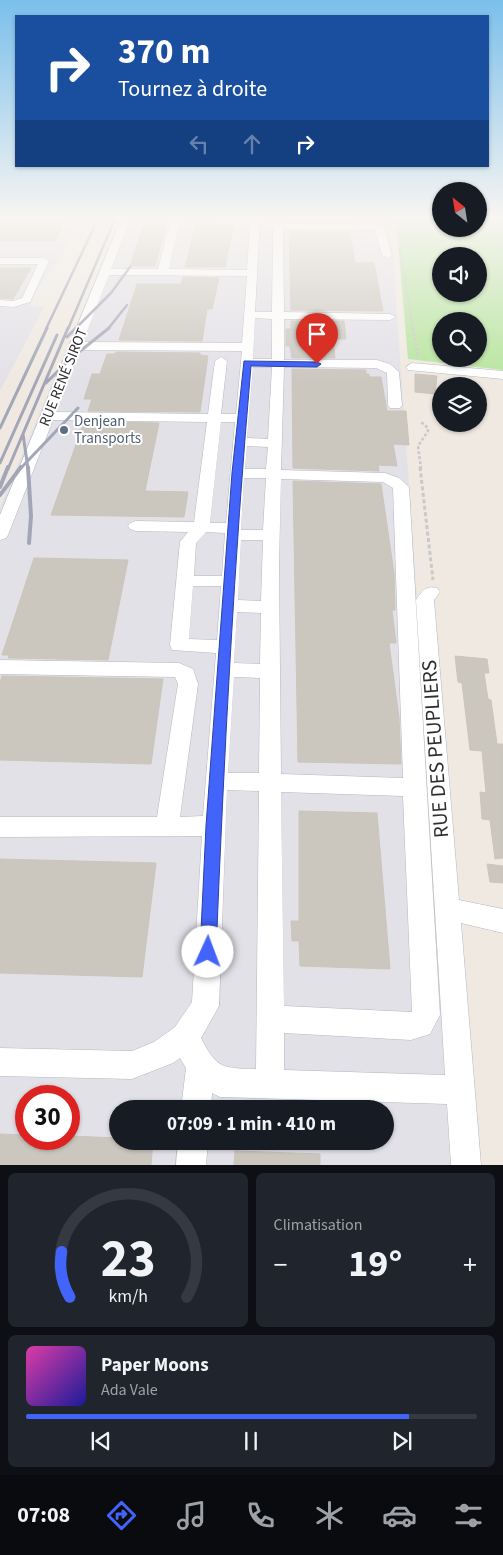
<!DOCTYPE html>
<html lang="fr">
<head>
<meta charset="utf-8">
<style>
	:root { --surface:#171b24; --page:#20242c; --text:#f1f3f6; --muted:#9ea1a6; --line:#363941; --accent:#4264fb }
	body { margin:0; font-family:"Source Sans 3",sans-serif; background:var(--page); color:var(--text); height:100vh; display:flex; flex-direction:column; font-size:19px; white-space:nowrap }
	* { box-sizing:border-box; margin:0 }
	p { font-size:16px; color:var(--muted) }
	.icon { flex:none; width:28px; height:28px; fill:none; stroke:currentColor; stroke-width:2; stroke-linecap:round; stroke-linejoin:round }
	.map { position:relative; height:1165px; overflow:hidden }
	.drawer { display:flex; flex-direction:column; gap:8px; padding:8px; background:#0d0f14; flex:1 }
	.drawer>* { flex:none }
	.guide { position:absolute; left:15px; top:15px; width:474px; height:152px; border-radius:0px; box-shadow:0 1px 4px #0004; background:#1a4fa0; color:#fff; overflow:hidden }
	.needle { width:32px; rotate:330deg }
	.buttons { position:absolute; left:432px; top:182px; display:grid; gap:10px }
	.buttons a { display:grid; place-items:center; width:55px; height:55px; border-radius:50%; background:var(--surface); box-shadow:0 1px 4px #0004; font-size:25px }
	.speed { position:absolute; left:15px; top:1085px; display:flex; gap:10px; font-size:25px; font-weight:700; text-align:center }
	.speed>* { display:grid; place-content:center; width:65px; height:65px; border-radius:50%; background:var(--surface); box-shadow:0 1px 4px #0004; line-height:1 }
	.speed .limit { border:8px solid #d22; background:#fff; color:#111 }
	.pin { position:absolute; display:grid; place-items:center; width:42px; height:42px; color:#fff; margin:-51px -21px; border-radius:50% 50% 50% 0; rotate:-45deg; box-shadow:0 0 5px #0007 }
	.pin .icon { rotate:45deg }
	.me { position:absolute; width:55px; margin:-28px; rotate:2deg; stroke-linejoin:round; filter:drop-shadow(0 0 4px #0008) }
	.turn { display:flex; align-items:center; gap:18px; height:105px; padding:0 20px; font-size:22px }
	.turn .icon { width:65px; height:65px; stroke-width:2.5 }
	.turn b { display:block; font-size:35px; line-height:42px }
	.lanes { display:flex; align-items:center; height:48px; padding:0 20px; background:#0003; justify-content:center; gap:25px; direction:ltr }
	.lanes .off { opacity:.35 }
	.big { font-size:38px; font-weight:700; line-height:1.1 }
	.drawer .widget { flex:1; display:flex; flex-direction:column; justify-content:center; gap:8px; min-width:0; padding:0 18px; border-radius:8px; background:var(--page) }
	.drawer .dial { align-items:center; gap:0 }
	.dial svg { height:130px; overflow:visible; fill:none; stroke:var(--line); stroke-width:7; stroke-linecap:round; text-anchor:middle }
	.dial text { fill:var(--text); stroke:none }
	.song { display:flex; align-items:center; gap:15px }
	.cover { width:60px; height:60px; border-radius:8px; background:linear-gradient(135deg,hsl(320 70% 55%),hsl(240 70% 35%)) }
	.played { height:5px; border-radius:2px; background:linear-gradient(90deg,var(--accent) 85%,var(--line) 85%) }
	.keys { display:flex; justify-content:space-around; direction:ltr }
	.heat { display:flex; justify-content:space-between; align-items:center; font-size:28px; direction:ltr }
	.drawer .tiles { flex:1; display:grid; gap:8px; grid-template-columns:1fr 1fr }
	.widget:last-child { grid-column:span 2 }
	.trip { position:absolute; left:109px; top:1100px; width:285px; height:50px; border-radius:25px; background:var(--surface); box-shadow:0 1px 4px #0004; font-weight:700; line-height:50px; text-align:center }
	.tab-bar { display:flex; height:80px; justify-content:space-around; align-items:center; background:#090b0e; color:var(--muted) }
	.tab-bar .icon { width:35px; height:35px }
	.tab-bar .selected { color:var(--accent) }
	.tab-bar b { font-size:22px; color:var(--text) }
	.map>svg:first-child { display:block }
	.industrial { fill:#e3e1e8; fill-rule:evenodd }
	.green { fill:#b6e59e; fill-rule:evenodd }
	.building { fill:#cbc7bf; stroke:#cbc5ba }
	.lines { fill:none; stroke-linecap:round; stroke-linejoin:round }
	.minor-casing { stroke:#b4b7c1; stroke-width:1 }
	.path-far2 { stroke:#c9c9c9; stroke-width:2; stroke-dasharray:2.5 1; stroke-linecap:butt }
	.path-far1 { stroke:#c9c9c9; stroke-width:2.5; stroke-dasharray:3 2; stroke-linecap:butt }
	.path { stroke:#c9c9c9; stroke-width:3; stroke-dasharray:4 2.5; stroke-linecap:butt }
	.minor { fill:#fff; fill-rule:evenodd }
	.rail-far2 { stroke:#a3a6b8; stroke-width:2.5 }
	.rail-far1 { stroke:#a3a6b8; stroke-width:3 }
	.rail { stroke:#a3a6b8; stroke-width:4 }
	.route { fill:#4264fb; stroke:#2b41a3 }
	.service-dot { fill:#5c6f8a; stroke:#fff; stroke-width:2 }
	.labels { text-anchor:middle; stroke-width:4; stroke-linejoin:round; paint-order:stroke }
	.far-street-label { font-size:15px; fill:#2e2e2e; stroke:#fff }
	.far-service-label { font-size:15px; fill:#4e5e75; stroke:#fff; text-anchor:start }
	.near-street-label { font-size:21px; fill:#2e2e2e; stroke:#fff }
</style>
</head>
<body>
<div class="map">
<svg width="503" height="1165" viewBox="0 0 503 1165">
	<rect width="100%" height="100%" fill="#efe9e1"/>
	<!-- industrial -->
	<path class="industrial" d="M0,219H81L62,256L38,288L30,306L44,307L0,391Z
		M121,219H390L418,610L450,1165H0V507ZM26,1096H69V1139H26ZM118,1109H385V1141H118Z"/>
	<!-- green -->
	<path class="green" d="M396,219H441V229H479V219H503V370L408,359ZM441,256H479V294H441ZM441,321H479V359H441Z"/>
	<!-- building -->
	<path class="building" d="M6,219H66L55,241H0V228Z
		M288,219H348V222H288Z
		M144,224H167L155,266H130Z
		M196,224L234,225L225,267H185Z
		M289,231L350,232L355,263H374L383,311L291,310Z
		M0,268H31L13,299L0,298Z
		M183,277L219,278L212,309H207L202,341L119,340L137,284H181Z
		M291,321H344L346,339H333L335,358H292L290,346H286V329H291Z
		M116,352L200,353V355L208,356L200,412L88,411L92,399H84L92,374H100L107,354H115Z
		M292,369L366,370V374H369V377H381L387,411H406L409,445L393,444L397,466L378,465L379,471L293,468Z
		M415,374L437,376L435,394L415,392Z
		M84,422L159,423L145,491L188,492L184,517L51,515Z
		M293,481L381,484L394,573L395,610H392L396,643H389L399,718L401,764L298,762Z
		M34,558L128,560L108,660L8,658L9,655H2Z
		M455,656L487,659L489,673H484L488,699L491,700L497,744H503V858L495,859L490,820L482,819L480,792L486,793L482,751L470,750L462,683L458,682Z
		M2,676L163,679L151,764L0,760V683Z
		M299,811L377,813L390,969L300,966L299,941H292L291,921H299Z
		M0,859L156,863L142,977L0,973Z
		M487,864L503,866V883L490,882Z
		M0,1134L26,1135V1139H69V1136L118,1138V1141H153L151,1165H0Z
		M235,1151L320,1154V1165H234Z"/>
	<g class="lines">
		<defs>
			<path id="minor" d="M121,219H260L255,312H272L273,229L265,228V224H379L384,227L392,255L387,258L382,255L375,230L283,229L284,312L390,314L396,317L390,320L284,319V360H377L390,364L399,372L402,405L400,408H390L388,405L387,373L376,368L284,367L281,470L385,473L399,478L409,487L440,1015L430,1034L411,1040L284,1033V1070L445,1075L416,600C422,591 426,585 437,588L440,592L434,600L459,900L503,909V933L461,923L481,1165H451L447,1104L220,1097L212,1093L211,1109H181L186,1068L180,1058L173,1063L132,1079L0,1076V1048L132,1051L154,1042L175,1027L192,1002L202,836L0,837V817H157L178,684L175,677L0,674V660L179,663L193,669L198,684L180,817L203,816L216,653L172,650L170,645L180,542L188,532L136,531L130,529L128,526L130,523L136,521L194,522L207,422L53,420L8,535L6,538L0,540V515ZM129,222H170L158,269H111ZM179,222L250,223L247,270L169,269ZM109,275L247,276L242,343L83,342ZM255,318L272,319V359H253ZM80,350L242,351L236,414H221L227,361L221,357L215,361L208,414L56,412ZM253,367H272L268,439L247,438ZM221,422H235L226,523H210ZM247,446L268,447L266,469H245ZM244,478H266L263,530H241ZM281,479L383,482L393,488L403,778L281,774L279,566ZM206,532L225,533L222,576H194L196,543ZM241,540H263L261,601L238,600ZM193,586H221L217,640L189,639ZM237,612L261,613L260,664L234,663ZM234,677L260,678L259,773H228ZM227,790L259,791L256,1069C222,1068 217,1069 201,1038L219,1006ZM281,792L403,796L412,1012L284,1006Z
				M0,258H44L49,261L30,302L14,307L0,306V300L13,301L22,298L38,264H0Z
				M412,363L503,371V379L408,370L406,367Z
				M178,1141H208L206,1165H176Z"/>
		</defs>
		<!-- minor casing -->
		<use href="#minor" class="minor-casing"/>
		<!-- path-far2 -->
		<path class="path-far2" d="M395,219L413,329"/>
		<!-- path-far1 -->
		<path class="path-far1" d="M413,328L418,358
			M421,469L418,446L428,431V428L421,422"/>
		<!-- path -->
		<path class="path" d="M420,467L433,580"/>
		<!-- minor -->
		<use href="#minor" class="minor"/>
		<!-- rail-far2 -->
		<path class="rail-far2" d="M46,329L98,219
			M68,329L115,219
			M75,329L111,293L130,267
			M108,329L127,305"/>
		<!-- rail-far1 -->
		<path class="rail-far1" d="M67,337L76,328
			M46,383L69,360L109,328
			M0,428L47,328
			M23,434L28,469
			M0,463L57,335
			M8,469L68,328
			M20,469L78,408"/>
		<!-- rail -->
		<path class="rail" d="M28,467L31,516L29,543
			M0,487L8,467
			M0,495L21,467"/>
	</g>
	<!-- sky -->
	<linearGradient id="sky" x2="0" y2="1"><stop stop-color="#7abfeb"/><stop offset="0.57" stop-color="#f8f5f2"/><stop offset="1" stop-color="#f8f5f2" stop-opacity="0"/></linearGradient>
	<rect width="503" height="382" fill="url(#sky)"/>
	<!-- route -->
	<path class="route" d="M244,361L317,362L321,364L317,367L251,366C234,561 224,756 216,952L214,958L208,960L202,958L200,952L206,826L232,473Z"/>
	<!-- markers -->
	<circle class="service-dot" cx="64" cy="430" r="5"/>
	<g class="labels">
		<!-- far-street labels -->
		<g class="far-street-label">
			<text transform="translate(63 377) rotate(-68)" y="5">RUE RENÉ SIROT</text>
		</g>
		<!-- far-service labels -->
		<g class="far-service-label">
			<text x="74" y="426">Denjean<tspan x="74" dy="17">Transports</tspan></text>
		</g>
		<!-- near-street labels -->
		<g class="near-street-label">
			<text transform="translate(435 749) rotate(-94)" y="7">RUE DES PEUPLIERS</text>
		</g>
	</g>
</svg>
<div class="buttons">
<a><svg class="needle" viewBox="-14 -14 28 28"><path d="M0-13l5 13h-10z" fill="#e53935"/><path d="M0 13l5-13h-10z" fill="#9ea1a6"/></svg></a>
<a><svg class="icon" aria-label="sound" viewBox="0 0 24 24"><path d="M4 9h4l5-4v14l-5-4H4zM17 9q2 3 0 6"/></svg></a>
<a><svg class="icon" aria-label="search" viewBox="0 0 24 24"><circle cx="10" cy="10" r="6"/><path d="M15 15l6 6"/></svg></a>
<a><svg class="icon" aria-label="layers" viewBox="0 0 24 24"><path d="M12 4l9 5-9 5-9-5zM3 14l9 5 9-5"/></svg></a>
</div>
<div class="speed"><div class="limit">30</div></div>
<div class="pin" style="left:317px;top:364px;background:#d93025"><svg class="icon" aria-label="arrive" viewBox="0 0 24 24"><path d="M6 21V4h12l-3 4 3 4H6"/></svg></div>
<svg class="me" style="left:208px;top:952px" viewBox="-20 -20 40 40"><circle r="19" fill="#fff"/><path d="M0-13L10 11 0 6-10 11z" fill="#4264fb"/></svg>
<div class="trip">07:09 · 1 min · 410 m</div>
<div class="guide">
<div class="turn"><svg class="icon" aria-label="right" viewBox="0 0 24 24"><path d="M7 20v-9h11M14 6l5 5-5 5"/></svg><div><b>370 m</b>Tournez à droite</div></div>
<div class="lanes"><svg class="icon off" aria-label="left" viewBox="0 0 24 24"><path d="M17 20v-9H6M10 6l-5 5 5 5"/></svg><svg class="icon off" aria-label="ahead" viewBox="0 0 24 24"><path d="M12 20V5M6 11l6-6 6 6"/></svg><svg class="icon" aria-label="right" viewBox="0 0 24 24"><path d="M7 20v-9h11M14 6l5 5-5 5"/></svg></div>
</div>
</div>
<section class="drawer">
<div class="tiles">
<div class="widget dial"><svg viewBox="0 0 100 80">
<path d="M14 69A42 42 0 1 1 86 69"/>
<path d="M14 69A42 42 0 0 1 9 41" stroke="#4264fb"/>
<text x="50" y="56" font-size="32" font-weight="700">23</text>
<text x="50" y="72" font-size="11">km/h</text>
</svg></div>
<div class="widget"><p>Climatisation</p>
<div class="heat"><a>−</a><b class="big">19°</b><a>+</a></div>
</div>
<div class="widget">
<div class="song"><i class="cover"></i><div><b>Paper Moons</b><p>Ada Vale</p></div></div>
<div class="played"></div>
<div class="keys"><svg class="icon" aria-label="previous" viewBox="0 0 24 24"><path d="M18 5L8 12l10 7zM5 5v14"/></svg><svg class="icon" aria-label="pause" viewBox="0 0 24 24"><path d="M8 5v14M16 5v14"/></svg><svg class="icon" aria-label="next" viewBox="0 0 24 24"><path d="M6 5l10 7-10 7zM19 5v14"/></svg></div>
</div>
</div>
</section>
<nav class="tab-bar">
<b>07:08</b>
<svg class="icon selected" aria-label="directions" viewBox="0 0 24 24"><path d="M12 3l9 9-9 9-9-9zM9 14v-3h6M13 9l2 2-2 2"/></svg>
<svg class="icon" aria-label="music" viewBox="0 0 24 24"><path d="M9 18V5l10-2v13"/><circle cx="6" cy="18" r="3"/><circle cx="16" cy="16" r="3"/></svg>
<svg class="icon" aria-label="phone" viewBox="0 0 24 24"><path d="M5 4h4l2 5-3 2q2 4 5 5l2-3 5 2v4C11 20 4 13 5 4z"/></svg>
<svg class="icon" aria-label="climate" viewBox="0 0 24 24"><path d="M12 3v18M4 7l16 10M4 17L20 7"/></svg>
<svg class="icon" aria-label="car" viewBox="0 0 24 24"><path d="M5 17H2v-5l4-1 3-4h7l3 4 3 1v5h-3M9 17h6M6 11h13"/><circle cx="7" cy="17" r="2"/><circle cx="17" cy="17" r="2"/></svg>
<svg class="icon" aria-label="filters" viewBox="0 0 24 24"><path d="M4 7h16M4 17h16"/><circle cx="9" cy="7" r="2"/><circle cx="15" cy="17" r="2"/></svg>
</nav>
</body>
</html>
